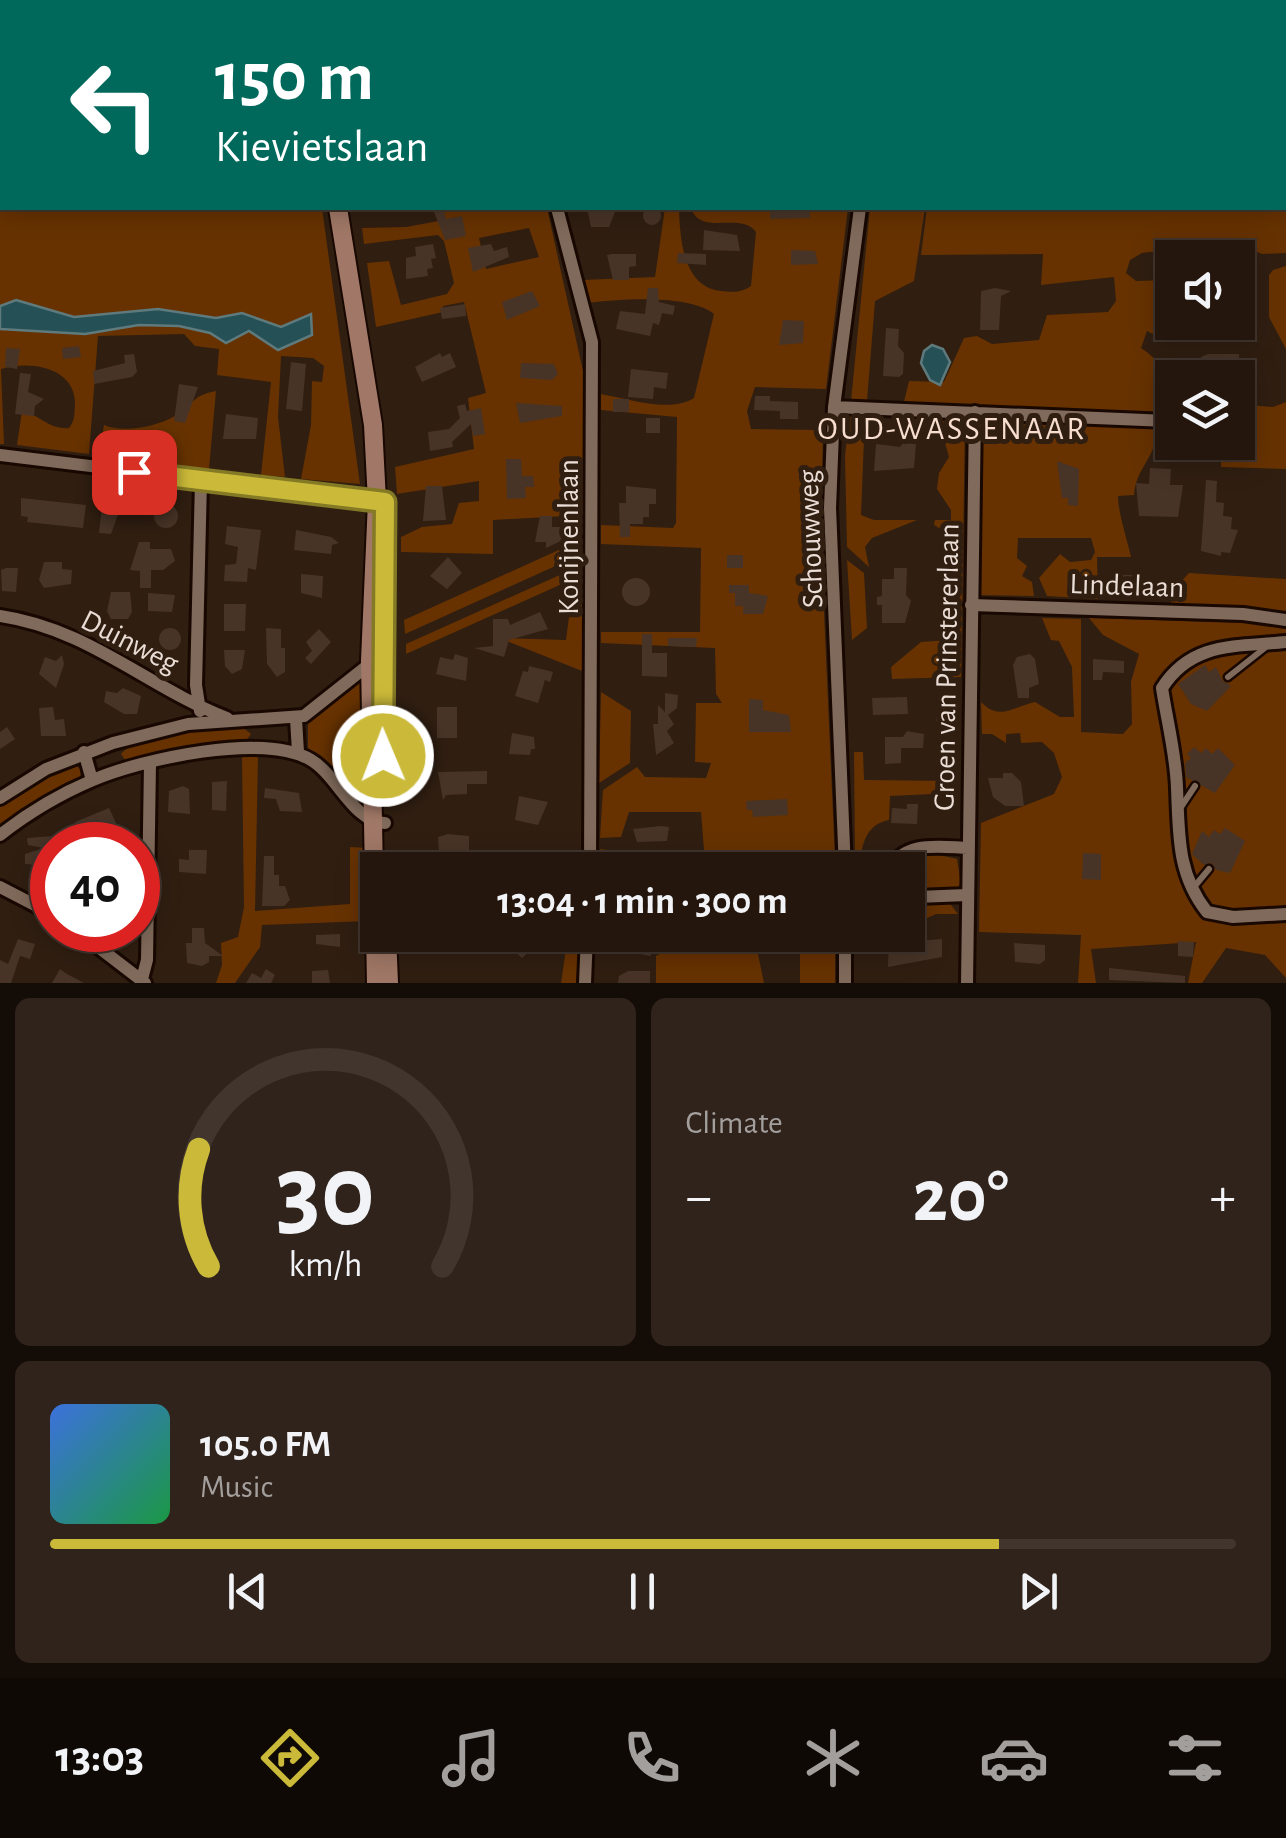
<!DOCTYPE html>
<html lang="en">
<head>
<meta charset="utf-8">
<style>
	:root { --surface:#24160d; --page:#30231b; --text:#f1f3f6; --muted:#a39f9d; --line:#41352e; --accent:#cbba39 }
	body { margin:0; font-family:"Alegreya Sans",sans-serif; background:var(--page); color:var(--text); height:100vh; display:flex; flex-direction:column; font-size:38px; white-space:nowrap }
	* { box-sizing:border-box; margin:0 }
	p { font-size:32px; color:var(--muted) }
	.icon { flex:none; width:55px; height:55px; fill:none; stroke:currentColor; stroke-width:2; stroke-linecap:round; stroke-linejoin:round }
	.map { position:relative; height:983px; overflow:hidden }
	.panel { display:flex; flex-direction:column; gap:15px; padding:15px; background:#140c07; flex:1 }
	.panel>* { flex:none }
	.top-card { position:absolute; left:0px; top:0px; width:1288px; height:210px; box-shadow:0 5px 25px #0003,0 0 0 2px var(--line); background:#00695c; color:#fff; overflow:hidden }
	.buttons { position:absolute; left:1155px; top:240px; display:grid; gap:20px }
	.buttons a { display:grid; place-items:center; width:100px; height:100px; border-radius:0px; background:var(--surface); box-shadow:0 5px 25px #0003,0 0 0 2px var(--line); font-size:50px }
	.speed { position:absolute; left:30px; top:822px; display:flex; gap:20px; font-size:50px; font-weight:700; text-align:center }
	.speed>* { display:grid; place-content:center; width:130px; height:130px; border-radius:50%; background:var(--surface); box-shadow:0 5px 25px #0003,0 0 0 2px var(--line); line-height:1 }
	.speed .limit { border:15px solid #d22; background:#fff; color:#111 }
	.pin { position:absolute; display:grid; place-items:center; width:85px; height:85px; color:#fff; margin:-42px; border-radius:20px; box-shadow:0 5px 15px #0006 }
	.me { position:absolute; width:110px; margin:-55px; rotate:359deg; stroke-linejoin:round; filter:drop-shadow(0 0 8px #0008) }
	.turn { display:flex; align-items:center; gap:35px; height:210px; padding:0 50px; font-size:45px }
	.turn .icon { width:130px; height:130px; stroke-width:2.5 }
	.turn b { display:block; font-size:70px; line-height:85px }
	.big { font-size:75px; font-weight:700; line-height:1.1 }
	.panel .tile { flex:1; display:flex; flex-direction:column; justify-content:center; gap:15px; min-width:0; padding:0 35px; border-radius:15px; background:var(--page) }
	.panel .dial { align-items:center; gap:0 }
	.dial svg { height:260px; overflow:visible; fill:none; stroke:var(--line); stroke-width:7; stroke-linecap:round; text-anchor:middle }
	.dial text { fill:var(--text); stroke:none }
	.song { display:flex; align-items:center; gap:30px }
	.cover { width:120px; height:120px; border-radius:15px; background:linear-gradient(135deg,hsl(220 70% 55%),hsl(140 70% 35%)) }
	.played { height:10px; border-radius:5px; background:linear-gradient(90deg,var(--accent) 80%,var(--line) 80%) }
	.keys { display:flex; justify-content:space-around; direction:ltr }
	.heat { display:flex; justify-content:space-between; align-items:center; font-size:55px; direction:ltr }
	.panel .tiles { flex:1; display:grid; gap:15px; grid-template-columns:1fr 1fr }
	.tile:last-child { grid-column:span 2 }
	.trip { position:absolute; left:360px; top:852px; width:565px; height:100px; border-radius:0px; background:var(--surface); box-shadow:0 5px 25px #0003,0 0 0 2px var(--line); font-weight:700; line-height:100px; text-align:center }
	.tabs { display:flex; height:160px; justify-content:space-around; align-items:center; background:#0e0905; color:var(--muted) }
	.tabs .icon { width:70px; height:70px }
	.tabs .active { color:var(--accent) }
	.tabs b { font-size:45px; color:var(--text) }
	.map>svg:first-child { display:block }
	.green { fill:#673200; fill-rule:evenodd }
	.water { fill:#245056; stroke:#5f7a7c; stroke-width:2.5 }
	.building { fill:#483427 }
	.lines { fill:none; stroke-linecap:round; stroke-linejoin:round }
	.lane-casing { stroke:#180801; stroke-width:11 }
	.street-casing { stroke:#180801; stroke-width:18 }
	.secondary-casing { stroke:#180801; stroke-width:22 }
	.lane { stroke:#806a5b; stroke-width:6 }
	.street { stroke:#806a5b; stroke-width:12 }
	.secondary { stroke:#a17867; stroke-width:18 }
	.route-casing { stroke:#847925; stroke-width:25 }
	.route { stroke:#cbba39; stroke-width:18 }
	.labels { text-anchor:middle; stroke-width:10; stroke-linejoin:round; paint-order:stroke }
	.street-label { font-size:30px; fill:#eaddd5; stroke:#301e11 }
	.neighbourhood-label { font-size:32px; letter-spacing:2.5px; fill:#f7ddcd; stroke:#301e11 }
</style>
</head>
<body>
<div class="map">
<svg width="1286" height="983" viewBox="0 0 1286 983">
	<rect width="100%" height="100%" fill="#301e11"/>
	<!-- green -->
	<path class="green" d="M0,0H300L2,2V208H322L360,484L301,479L311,425L312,381L322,382L324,366L313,358L281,356L278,417L285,477L261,475L271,382L217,375L219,349L195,346L184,334L98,336L89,454L17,445L22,411C39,414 49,430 69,428C75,420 74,416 75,405C76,368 32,360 1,369L4,444H0Z
		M689,0H892L689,2Z
		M1072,0H1286V253L1262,254L1233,242L1142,253L1130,260L1126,273L1136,281L1170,280L1169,313L1176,337L1163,339L1147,331L1141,348C1168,365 1172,388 1172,419L904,402L909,381L944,382L964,338L977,336L992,344L1039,340L1047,315L1108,312L1116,301L1114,277L1041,285L1043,254L921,255L927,208H1285V2Z
		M443,208H547L583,371V515L493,520V554L401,552V537L422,527L452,524L459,503L479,501V481L397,494L395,467L474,449L468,398L486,393L464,302L443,306V312L376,327L367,263L389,261L401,305L447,294L454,283L444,241L438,235L364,244L362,228L406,227L444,220ZM529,228L539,257L486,269L479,238Z
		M665,208H679C680,239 683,287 721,291C733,292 741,293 751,286L756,232C740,211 701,237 691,208H848L826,389L755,387L747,411L751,429L823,430L821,544L835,859L734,860L733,870H675L685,868L704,850L701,812H629L621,837L600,838L603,790L637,767L645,777L706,778L711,763L695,762L696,703H722L716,694L715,648L601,643V632H700L701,548L601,544V525L673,528L676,523L677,417L601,410V394C628,399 670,413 694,398L714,314C688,294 620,299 588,303L583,280L655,277Z
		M870,208H925L914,281L875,301L867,401H851Z
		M1286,266V349L1269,317V275L1273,270Z
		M216,391L209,469L99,455L104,425C123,433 156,427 175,416C194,405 190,396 216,391Z
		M1286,402V469L1221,467V460L1194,459L1175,443L1238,442V404L1273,407Z
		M850,413H865L861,515L874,520H917L872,538L865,547L869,567L847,547L845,456Z
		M891,413L962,414L965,423L961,677L892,679L891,667L921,642L949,640L951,535L934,525L935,520H951V510L937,489L939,473L949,457L943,436L903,427Z
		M984,414L1157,424C1158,458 1136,466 1134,495L1118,496C1118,512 1127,539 1131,557H1097L1098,599L1047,596L1039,578L1060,554L1070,562L1091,560L1095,552L1091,538H1018L1017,558L1027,566L1022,576L1032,582L1034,596L978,595Z
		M107,476L195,487L196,491L107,481Z
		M583,539L582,553L573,558L405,634L404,620Z
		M847,560L864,573L867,628L852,640Z
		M582,565V575L406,654V644Z
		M1189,573L1286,579V978L1265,955L1226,948L1202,983H1188L1196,942L1091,949L1096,983H1078L1081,935L979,932L981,823L1054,794L1062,777L1054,753L1042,742L1021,743L1020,733L1006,734V743L992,734H982L981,702C999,721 1013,707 1035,702L1060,717H1074L1072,667L1059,641L1051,640L1042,618L1081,619V732L1123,734L1132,724L1131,682L1139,654L1103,635L1089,618L1279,624L1277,610L1171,603V592Z
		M582,583V671L499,638L566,640L570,609L560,599L561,593Z
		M362,673L368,817L341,777L308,748V719Z
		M601,692L631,711L630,763L599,783Z
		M242,727L251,734L244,743L127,763L121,754C136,735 217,726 242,727Z
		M854,752H863L864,780L953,781L954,793L890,796L889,820C867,824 862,843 860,862L855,860Z
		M242,757H258L255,911L350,904V847L367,848L368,921L262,925L260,947L235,983H216L222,965L221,943L238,937L244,907Z
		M75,765L81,769L80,779L0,825V802L45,775Z
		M600,849L637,854L635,870H599Z
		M921,851L957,859L961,884C945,898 926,893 908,889V870H894L896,863Z
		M948,901L958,914H936L923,920L926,905Z
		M560,935H580L576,983H561L566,949Z
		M745,935V947L757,949L764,983H656V956L667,950L670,936Z
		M800,935H835V983H800Z"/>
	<!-- water -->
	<path class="water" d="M16,300L74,317L158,309L216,318L242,313L281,327L311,314L312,335L278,350L249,331L226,343L210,333L179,326L139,325L85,334L0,329V306Z
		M932,345L943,349L950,362L940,385L930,380L921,363L924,351Z"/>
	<!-- building -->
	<path class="building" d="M643 216a9 9 0 1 1 18 0a9 9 0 1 1-18 0Z
		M587,208H611L615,212L609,227H591Z
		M770,208H810V218L770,219Z
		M444,210L446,219L462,216L466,236L445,240L434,212Z
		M704,230L737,235L740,251L703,250Z
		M433,244L436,258L431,259L433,268L427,269L428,276L406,279V258L416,256L415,247Z
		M491,244L494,251L507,247L509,257L473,272L468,248Z
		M791,250L815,251L818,264L791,265Z
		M678,253L706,254V265L677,263Z
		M612,254H636V266L629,267V280H613L607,255Z
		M648,288H658L659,302L675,306L673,315L662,313L659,325L653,323L650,336L616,329L620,311L645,314Z
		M995,288L1011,291L1001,296L999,330H980L981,291Z
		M532,291L540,306L507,320L502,302Z
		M465,304L466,316L442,319L440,308Z
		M783,320L804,321L803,343L779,345Z
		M886,328L899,329L898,346L904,353L903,374L899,377L883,376Z
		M79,346L81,357L63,359L62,348Z
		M6,348L20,349L17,369L5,367Z
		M440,353L442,357L450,353L456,367L422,382L415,367Z
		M134,354L137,372L132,377L94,384L93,371L125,363L124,355Z
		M1208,354H1239V360H1247V370H1239L1238,376H1226L1227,370L1201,369V357Z
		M291,362L306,364L302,411L286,409Z
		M521,363L554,364L558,374L552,380L520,378Z
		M631,369L668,373L666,389L654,387L653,399L628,397Z
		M20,373L31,374L28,392L44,399L35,406L34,416L15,414Z
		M179,384L198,387L185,423L174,421Z
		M755,396H770V401L798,402V419H780V411L754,410Z
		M613,399H629V412H613Z
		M516,403L562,406V416L520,423Z
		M465,404L467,411L481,408L485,434L473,436L471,424L452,442L453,447L430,451L428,432L449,429L460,418L457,406Z
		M226,414L258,418L256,439H223Z
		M646,418H660V433H646Z
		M903,443L916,444L914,468L874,471L876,444L900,447Z
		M506,459H521L522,476H533L534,487H525L526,498L507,499Z
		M1057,461L1079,469L1078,506L1068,505V498H1062Z
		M1150,468L1171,469L1170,485H1183L1178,517L1139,516L1136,483L1149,484Z
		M1206,480L1217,481L1216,502L1224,503L1223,516L1232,517L1231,529L1238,530L1230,553L1221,552V556L1201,551Z
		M426,486H442L446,520L423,521Z
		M626,486L656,489V504H649V517H643V524H630V537H620L619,503H626Z
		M21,498L86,505L83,528L27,522L28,517L21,516Z
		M154 516a12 12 0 1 1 24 0a12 12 0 1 1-24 0Z
		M102,507L120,509L111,534L99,533Z
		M540,516H552V527H564L563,540L546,548V542H535Z
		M227,526L261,530L256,570L248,568L247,582L224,581L225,565L236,564L238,547L225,544Z
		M296,530L331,537L339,543L332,545L331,554L294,550Z
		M139,542H150V549H171L175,561L163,570H151V588H140V571L130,570Z
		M727,555H743V568H727Z
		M448,557L462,573L447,589L430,576Z
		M44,562H62V569L72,570L71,584L44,588L39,580Z
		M6,568H18L16,592L2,591L1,570Z
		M894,568H907L906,595L911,601L905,623H882V605H877V597L882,596V579H894Z
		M301,574L323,576L322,598L301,593Z
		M1121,575H1132L1131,594L1120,593Z
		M622 592a14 14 0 1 1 28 0a14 14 0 1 1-28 0Z
		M729,585H749V593L768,596L763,614H743V606H735V593H729Z
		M111,592H130L132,612L128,619H111L107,611Z
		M148,593L175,595L172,612L148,611Z
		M224,604H246L245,631H224Z
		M540,612L548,629L509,640L504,657L474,648L493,646V619H508L510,625Z
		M266,628L281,629V648H285V672L277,677L267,664Z
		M159 639a11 11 0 1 1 22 0a11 11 0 1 1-22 0Z
		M319,629L331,642L311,664L305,658L312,651L306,642Z
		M642,634H652V653H667V677L642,676Z
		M668,638H697L696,647L668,646Z
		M224,650H245L242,669L232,674L225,666Z
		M455,654L468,658L466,681L436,674L440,657L453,660Z
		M1030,654L1035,659L1039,684L1029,688V698H1018L1013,665L1017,657Z
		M62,655L64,664L56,688L39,674L45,657L56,661Z
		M1093,659L1124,661V673L1103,672L1102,680H1093Z
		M1205,665L1209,672L1216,667L1222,680L1231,686L1207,711L1191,704L1178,684Z
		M529,666L553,672L550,682L545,680L538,703L515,696L523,671L528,672Z
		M123,688L141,696L137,714H124L104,702L106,691L117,693Z
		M665,693L678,695L677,708L668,715L674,724L667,731L674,743L656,755L653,724H658V705L665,712Z
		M907,697L908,714L873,715L872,698Z
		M749,699L763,700V710L789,715L791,732H749Z
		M53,707L55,720L64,719L66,736H41L39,708Z
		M437,707H457V738H437Z
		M956,709V723L936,722L937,711Z
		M7,727L15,739L0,749V732Z
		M907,731L924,734L923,748H901V763L885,764V737H903Z
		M512,733L534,737L535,749H531L530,755L509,754Z
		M1194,747L1201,753L1206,748L1212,754L1218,748L1235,765L1215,793L1186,777L1185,763L1191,758L1187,754Z
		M487,771V784H467V794L446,795L443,800L438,772Z
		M1003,773H1012L1021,782L1024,806H1005L993,797L988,778H1003Z
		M227,781L226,811L212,810V782Z
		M183,786L189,789L190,814L168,812L169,791Z
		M265,788L299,793L302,812L280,811L276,799L264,798Z
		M519,796L548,802L538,825L515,820Z
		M787,799L788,815L753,817L752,810H747L746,801Z
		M907,804H918L917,824L891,823L892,808L907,809Z
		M109,808L116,823L105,829V837L83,839L75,822Z
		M661,826L669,827L667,841L637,842L633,829Z
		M1225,828L1245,841L1230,873L1216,870L1211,863L1204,865L1192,854L1202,831L1209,837L1214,830L1220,834Z
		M448,834L469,836V852L439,853L438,837Z
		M54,836L51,866L25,864V854L44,848L28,845L27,838Z
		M189,850H207L206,874L179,872V859L189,860Z
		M1083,853L1101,854V880L1082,879Z
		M264,856H274V875H279V886H285L290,900L284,906H262Z
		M506,856L537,861L536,870H511L505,865Z
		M192,928H204L205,943L223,956H209V962L202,966L187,963L186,943H192Z
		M340,934V947L316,944V935Z
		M529,935H546L522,958L510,947L520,936L525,940Z
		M624,935H653L651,956L624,951Z
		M757,935H784V950H757Z
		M889,935H902L901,942L942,939V957L888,967Z
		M18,939L35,944L30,959L14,954L20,956L11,983H0V960L8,964Z
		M1178,941L1194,942L1193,957L1178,956Z
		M1014,943L1045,945V960L1040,964L1015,962Z
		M1109,968L1185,976V983L1109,980Z
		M60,969L67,974L84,983H52Z
		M266,969L275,975L271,983H246L252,973L261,978Z
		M328,970L330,983H312V971Z
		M628,971H650V983H618L619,976Z"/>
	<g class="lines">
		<defs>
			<path id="lane" d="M1228,677L1266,647
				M1181,807L1195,786
				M777,867L804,870
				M1194,887L1209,869"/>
			<path id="street" d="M535,0L536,2
				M900,2V0
				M557,208L592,342L590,870
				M834,407L1168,421
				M0,455L385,502
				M971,605L1243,614L1286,620
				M0,616C89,629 147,687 227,718
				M1286,642C1237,647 1192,641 1162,688C1167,721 1176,755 1177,788C1179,834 1177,874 1207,912L1233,917L1286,914
				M200,711L196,685L201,481
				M296,719L298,752
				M84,752L92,780
				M0,798L46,769L113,743L188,724L304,716L381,655
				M0,835C28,813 60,794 93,780C141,759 265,732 311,760C337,775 354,823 385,823
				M845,870L830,508L834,407L860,208
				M889,870C905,840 939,847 968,848
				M0,887L52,914
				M908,892L917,897L967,895
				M76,930L145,983
				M142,979L147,960L150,763
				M585,983L587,935
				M845,983V935
				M967,983L975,412"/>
			<path id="secondary" d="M309,0V2
				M338,208L373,425L377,501L370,661L376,983
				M387,935L389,983"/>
		</defs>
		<!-- lane casing -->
		<use href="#lane" class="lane-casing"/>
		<!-- street casing -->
		<use href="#street" class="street-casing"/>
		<!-- secondary casing -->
		<use href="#secondary" class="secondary-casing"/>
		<!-- lane -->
		<use href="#lane" class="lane"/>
		<!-- street -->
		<use href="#street" class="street"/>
		<!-- secondary -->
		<use href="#secondary" class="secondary"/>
	</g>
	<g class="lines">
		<defs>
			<path id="route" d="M134,472L385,502L383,756"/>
		</defs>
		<!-- route casing -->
		<use href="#route" class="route-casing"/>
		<!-- route -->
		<use href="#route" class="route"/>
	</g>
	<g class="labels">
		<!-- street labels -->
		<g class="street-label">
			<text transform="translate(568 537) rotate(-90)" y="10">Konijnenlaan</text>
			<text transform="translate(810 539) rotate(-92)" y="10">Schouwweg</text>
			<text transform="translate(1127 585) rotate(2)" y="10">Lindelaan</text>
			<text transform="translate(130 641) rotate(27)" y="10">Duinweg</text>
			<text transform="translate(946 667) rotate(-89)" y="10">Groen van Prinstererlaan</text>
		</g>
		<!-- neighbourhood labels -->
		<g class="neighbourhood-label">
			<text x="952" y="439">OUD-WASSENAAR</text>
		</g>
	</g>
</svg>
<div class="buttons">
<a><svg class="icon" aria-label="sound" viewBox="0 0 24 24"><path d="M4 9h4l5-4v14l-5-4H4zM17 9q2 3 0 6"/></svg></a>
<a><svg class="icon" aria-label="layers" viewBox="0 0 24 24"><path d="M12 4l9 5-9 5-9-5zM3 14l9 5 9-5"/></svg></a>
</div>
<div class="speed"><div class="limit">40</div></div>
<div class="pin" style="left:134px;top:472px;background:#d93025"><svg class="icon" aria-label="arrive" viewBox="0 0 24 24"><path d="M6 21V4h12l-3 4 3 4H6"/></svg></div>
<svg class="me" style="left:383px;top:756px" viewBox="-20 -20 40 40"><circle r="17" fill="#cbba39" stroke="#fff" stroke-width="3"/><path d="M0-11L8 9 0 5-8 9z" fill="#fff"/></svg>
<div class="trip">13:04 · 1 min · 300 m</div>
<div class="top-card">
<div class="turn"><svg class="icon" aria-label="left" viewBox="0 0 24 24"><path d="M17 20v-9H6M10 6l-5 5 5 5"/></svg><div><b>150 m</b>Kievietslaan</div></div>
</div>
</div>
<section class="panel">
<div class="tiles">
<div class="tile dial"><svg viewBox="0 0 100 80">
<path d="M14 69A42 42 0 1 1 86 69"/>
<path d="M14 69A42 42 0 0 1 11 33" stroke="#cbba39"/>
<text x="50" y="56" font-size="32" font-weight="700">30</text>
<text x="50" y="72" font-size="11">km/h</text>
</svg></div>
<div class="tile"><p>Climate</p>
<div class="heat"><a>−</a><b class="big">20°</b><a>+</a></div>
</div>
<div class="tile">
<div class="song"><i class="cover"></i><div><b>105.0 FM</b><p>Music</p></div></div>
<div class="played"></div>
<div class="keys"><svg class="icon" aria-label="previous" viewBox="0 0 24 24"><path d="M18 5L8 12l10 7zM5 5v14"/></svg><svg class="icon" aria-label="pause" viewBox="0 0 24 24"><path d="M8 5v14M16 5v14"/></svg><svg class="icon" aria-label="next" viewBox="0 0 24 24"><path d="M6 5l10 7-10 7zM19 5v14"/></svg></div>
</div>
</div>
</section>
<nav class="tabs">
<b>13:03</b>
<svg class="icon active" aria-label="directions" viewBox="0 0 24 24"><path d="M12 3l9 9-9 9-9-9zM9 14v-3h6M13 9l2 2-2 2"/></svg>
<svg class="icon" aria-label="music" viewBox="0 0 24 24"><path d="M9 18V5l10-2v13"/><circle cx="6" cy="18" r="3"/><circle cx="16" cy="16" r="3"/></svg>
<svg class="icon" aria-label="phone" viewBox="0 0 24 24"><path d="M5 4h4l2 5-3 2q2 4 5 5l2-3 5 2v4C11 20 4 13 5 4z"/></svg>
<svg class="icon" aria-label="climate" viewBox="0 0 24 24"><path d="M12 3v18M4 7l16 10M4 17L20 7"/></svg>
<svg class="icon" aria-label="car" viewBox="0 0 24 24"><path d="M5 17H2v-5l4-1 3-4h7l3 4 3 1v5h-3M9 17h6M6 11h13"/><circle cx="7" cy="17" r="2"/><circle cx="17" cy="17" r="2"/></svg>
<svg class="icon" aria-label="filters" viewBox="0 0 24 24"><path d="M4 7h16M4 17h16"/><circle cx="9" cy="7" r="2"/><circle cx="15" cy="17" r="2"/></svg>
</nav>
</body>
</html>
